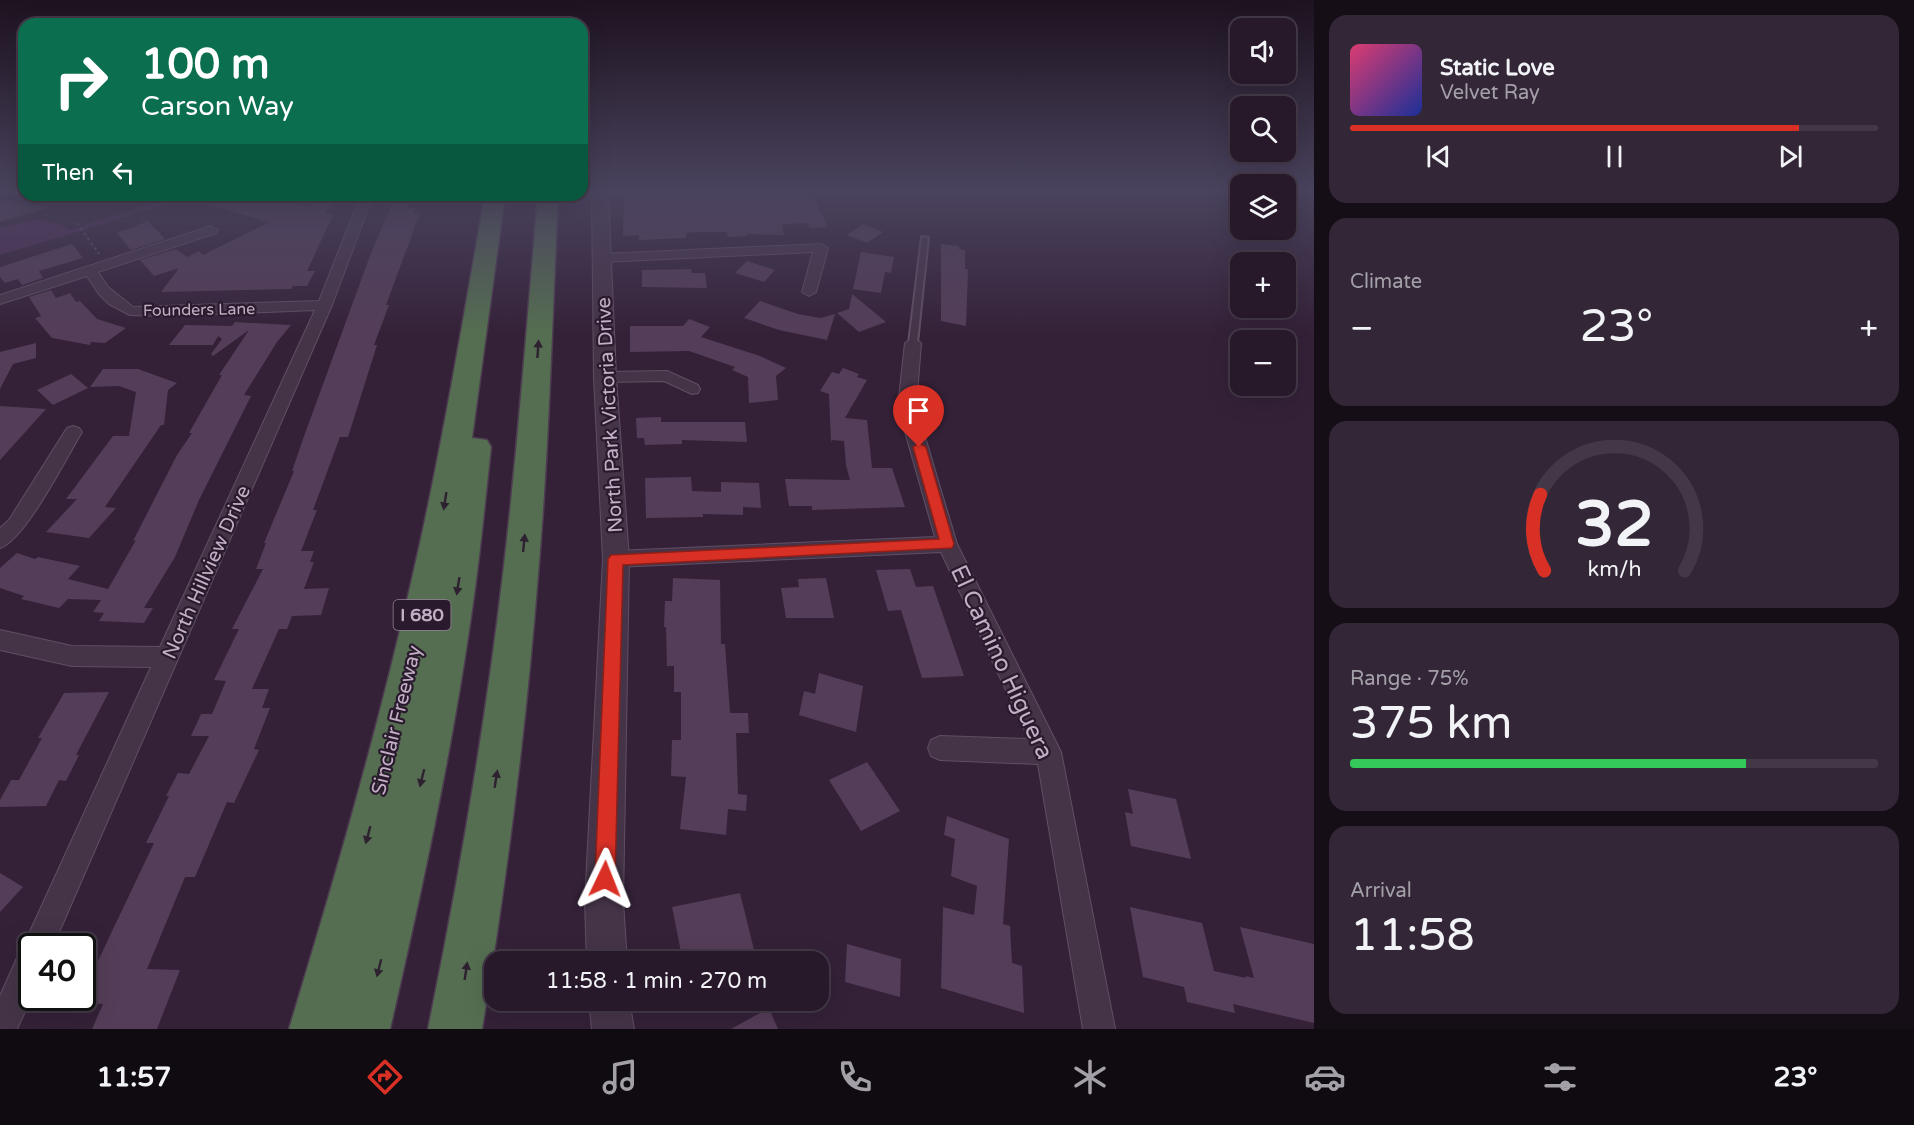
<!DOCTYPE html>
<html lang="en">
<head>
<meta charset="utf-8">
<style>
	:root { --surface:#27192a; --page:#332636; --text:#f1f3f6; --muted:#a4a0a8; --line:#433847; --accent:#d93025 }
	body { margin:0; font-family:"Varela Round",sans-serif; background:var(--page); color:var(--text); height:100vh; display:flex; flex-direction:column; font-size:22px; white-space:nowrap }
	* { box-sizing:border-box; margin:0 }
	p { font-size:20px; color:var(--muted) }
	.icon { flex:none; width:33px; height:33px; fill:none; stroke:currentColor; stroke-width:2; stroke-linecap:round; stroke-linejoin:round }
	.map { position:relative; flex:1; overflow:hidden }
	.side { display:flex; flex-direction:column; gap:15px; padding:15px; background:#150e17; width:600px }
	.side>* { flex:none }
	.top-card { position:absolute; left:18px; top:18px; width:570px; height:183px; border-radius:18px; box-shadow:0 6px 24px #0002,0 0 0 2px var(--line); background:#0b6e4f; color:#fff; overflow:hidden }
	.buttons { position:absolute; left:1230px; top:18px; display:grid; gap:12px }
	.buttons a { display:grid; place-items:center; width:66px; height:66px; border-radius:12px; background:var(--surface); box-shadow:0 6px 24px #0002,0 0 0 2px var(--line); font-size:30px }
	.speed { position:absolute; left:18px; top:933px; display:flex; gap:12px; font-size:30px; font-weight:700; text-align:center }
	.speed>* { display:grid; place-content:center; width:78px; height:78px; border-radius:50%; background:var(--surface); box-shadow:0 6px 24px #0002,0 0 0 2px var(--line); line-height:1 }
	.speed .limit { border:3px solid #111; border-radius:9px; background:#fff; color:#111 }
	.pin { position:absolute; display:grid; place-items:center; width:51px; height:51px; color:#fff; margin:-62px -26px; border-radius:50% 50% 50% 0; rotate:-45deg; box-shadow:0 0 6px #0007 }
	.pin .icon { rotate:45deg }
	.me { position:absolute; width:66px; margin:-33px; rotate:2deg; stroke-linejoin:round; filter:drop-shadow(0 0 4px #0008) }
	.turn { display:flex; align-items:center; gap:21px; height:126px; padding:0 24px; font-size:27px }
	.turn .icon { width:78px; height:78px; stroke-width:2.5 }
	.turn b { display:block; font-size:42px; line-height:51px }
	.then { display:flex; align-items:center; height:57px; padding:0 24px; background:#0003; gap:12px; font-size:22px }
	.big { font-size:45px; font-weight:600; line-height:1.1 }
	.side .card { flex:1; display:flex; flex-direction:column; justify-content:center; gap:9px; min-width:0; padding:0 21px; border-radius:18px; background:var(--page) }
	.side .dial { align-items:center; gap:0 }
	.dial svg { height:156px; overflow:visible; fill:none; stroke:var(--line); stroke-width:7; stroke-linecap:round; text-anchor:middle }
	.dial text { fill:var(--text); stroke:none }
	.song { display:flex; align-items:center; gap:18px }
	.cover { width:72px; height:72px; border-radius:9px; background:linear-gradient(135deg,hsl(340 70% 55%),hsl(230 70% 35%)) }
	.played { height:6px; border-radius:3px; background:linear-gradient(90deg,var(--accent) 85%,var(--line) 85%) }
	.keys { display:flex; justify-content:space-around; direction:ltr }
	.heat { display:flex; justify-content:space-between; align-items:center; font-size:33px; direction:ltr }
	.charge { height:9px; border-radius:4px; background:linear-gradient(90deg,#34c759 75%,var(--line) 0) }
	.trip { position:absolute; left:484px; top:951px; width:345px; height:60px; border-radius:18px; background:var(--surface); box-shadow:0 6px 24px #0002,0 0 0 2px var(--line); font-weight:600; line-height:60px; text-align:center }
	.tabs { display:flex; height:96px; justify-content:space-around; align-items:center; background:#100a11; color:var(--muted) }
	.tabs .icon { width:42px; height:42px }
	.tabs .current { color:var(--accent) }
	.tabs b { font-size:27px; color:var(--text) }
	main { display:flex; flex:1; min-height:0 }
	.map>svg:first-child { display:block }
	.water { fill:#4d2b54 }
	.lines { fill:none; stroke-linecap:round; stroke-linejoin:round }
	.stream { stroke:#4d2b54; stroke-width:4 }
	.building { fill:#543d58 }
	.service-casing { stroke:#604f63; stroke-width:4 }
	.minor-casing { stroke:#604f63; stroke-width:2 }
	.tertiary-casing { stroke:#604f63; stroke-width:2 }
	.motorway-casing { stroke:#4d3c50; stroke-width:3 }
	.path { stroke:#595066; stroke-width:2; stroke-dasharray:3 3; stroke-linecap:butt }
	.service { fill:#453448; fill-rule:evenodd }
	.minor { fill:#453448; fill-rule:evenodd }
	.tertiary { fill:#453448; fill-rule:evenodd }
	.motorway { fill:#556e51; fill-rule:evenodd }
	.oneway { fill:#2e2231 }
	.route { fill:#d93025; stroke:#8d1f18; stroke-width:1.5 }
	.labels { text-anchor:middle; stroke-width:4.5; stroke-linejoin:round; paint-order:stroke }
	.far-street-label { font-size:16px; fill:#c2afc5; stroke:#2a1a2d }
	.shield { fill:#2a1a2d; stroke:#948297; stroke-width:1.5 }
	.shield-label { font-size:18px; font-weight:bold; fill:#c2afc5 }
	.street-label { font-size:20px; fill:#c2afc5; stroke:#2a1a2d }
	.near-street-label { font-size:24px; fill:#c2afc5; stroke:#2a1a2d }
</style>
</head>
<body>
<main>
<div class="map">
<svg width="1314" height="1029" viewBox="0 0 1314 1029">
	<rect width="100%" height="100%" fill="#342138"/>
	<!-- water -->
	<path class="water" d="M38,219L58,223L68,229L67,235L0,255V228Z"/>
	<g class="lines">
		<!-- stream -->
		<path class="stream" d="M60,235L188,195"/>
	</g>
	<!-- building -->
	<path class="building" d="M810,191L828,227L810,228L807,223L782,224L784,235L746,234L747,236L728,237L727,232H696L686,233V238L639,240V235L623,236L624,192Z
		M232,195L254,201L268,195H280L310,209L318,195H336L325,214L333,215L307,271H315L307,286H293L291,289L161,292L179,268L154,276L140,260L176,249L187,257L199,251L203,255L269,222L213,206Z
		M396,195H414L407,208H416L413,213H420L386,305H389L374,345H377L348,437H340L313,510H317L301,551H314L310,562H314L304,589L329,588L321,615L292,616L287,629H279L252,689H269L262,708H270L254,749L259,750L234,803L227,802L195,877H185L147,969L180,970L157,1029H92L103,1004L76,1003L79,998H82V989L93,967H95L154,843H146L169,796H166L178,773L189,774L209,736H191L201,714H212L226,681L214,680L239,629H232L263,569H256L266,543H264L294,471H292L303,439L371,253Z
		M0,200L47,208L0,222Z
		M148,221L165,239L131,250L117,233Z
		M863,224L883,232L867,243L847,235Z
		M72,244L83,258L39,271L43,278L22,285L18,279L5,283L0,277V267Z
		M941,244L959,246V249L965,250V269H968L966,326L941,321Z
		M861,252L894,257L891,273L885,272L881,293L853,289Z
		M747,261L775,270L764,282L735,273Z
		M691,269L692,273H705L707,288L642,287V270Z
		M51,290L56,298L70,293L76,302L80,301L97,319L126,328L105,343L91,342L90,345L52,338L35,318L41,316L29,297Z
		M852,294L886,322L859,332L837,313L849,309Z
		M760,301L798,314L820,318L835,314L827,340L779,330L744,318Z
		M689,319L710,327L701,337L760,356L786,368L776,376L778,400L749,403L748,377L732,370L735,367L689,351L630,352V326H683Z
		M235,322L291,325L277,342L244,395L251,396L199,500L175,557L144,608H153L144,623L99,621L104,613L93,612L101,600L68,599L59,608L21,599L24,596L0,588V568L17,553L35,559L38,557L80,566L68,579L108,589L136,540L133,541L177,455L192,433H189L222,375H219L249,330L213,356L211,354L222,339L218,336L213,345H169L185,325L232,326Z
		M36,343V358L13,364L0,389V352Z
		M843,368L859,374L857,377L867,380L845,418L867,420L872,468H892L905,507L812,510V506H789L785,479L850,480L846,465L844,441L832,440L831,442L829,394L820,391L832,372L839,374Z
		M103,369H138L177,383L168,390L164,425H161L105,507L116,508L89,538L46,532L77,499H66L113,436H129L136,392L119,386L90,387Z
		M71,374L88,388L53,405L37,390Z
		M0,406L46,409L0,460Z
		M661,417V422H745L747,442L682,440V444L645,445L644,438H637L636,418Z
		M691,477L692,491L721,492V482L759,483L761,508L743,507V515L703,514V517L646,518L645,478Z
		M910,569L916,587L933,586L964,676L922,678L901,610L888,611L876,570Z
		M673,578L720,580L721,644H725L730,713H748L749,733H736L738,794L747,795L746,811L728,809L726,835L680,829L686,777L671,776L672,740H681V692H674V666H667L666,627H664L665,601H672Z
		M826,578L834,618H786L781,588L799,587L798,579Z
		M819,673L863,686L856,732L799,715L804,691L815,694Z
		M109,692L76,755H79L66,781L59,780L46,806L0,807V800L11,780H19L42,738H38L64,693Z
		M867,762L900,811L861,831L829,780Z
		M1128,789L1176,799L1191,859L1131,846L1125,812L1133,814Z
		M947,816L1009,839L1003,924L1010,926L1012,963L1022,966L1024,1013L941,988L943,907L974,915L977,886L951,876L955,839L944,835Z
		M0,873L23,887L0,912Z
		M740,893L757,962H683L672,907Z
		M1130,907L1202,923L1214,971L1246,978L1245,976L1254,978L1240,927L1314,944V1023L1233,1004L1235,1013L1187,1002L1184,987L1143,977Z
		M847,944L901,959L900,997L845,982Z
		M769,1008L778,1029H731Z"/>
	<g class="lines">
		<defs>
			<path id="service" d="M922,237L928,238L917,343L913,346L909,343Z"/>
			<path id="minor" d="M361,195H373L332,305L53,946H32V996L17,1029H0V996L21,949L24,948L28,936L151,667L72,666L0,650V630L72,646L160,647L315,310L162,316L130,315L109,304L98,293L87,276L0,304V295L211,226L217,230L216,233L98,272L108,287L133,307L319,301Z
				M821,244L828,248L816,292L809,296L802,292L813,252L602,262L595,258L602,254Z
				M913,338L921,343L916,407L957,544L1061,752L1115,1029H1083L1038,764L940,760L931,756L928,748L931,740L940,736L1029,739L941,552L616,567L609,565L606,559L609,553L616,551L935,537L898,407L905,343Z
				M667,371L698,385L700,389L698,393L692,394L664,381L605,382L599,381L597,377L599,373L605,372Z
				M73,426L79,428L82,432C66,458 26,539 0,548V528L9,520L67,428Z"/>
			<path id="tertiary" d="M592,191H608L616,377L629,559L623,902L627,962H587L585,902L603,559L594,377Z
				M589,1000H629L634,1029H592Z"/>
			<path id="motorway" d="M485,195H505L472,438L487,440L491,447C485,501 480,556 472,610C452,751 422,890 390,1029H289C334,881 377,733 411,583C441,454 462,325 485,195Z
				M538,195H558C552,322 549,449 538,575C526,727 507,878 482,1029H428C459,878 485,727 503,574C518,448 527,321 538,195Z"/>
		</defs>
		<!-- service casing -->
		<use href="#service" class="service-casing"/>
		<!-- minor casing -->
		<use href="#minor" class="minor-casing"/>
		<!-- tertiary casing -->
		<use href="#tertiary" class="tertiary-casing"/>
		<!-- motorway casing -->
		<use href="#motorway" class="motorway-casing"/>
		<!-- path -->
		<path class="path" d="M77,223L99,254"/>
		<!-- service -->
		<use href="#service" class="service"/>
		<!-- minor -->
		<use href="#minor" class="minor"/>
		<!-- tertiary -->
		<use href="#tertiary" class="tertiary"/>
		<!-- motorway -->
		<use href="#motorway" class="motorway"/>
	</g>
	<!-- one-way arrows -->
	<defs><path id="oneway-solid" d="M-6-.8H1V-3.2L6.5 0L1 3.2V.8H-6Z" transform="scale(1.5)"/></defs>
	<g class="oneway">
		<use href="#oneway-solid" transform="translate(538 349) rotate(-86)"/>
		<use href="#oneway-solid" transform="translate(445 501) rotate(99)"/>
		<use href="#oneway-solid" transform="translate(524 543) rotate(-84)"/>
		<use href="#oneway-solid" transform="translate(458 586) rotate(99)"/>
		<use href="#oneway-solid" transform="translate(422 778) rotate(104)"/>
		<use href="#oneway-solid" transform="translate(496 779) rotate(-81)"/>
		<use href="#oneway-solid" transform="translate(368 835) rotate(105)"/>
		<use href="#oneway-solid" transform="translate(379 968) rotate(104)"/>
		<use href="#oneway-solid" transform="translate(466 971) rotate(-81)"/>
	</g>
	<!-- sky -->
	<linearGradient id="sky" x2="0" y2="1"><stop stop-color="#1d121f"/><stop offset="0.57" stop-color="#4a435e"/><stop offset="1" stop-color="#4a435e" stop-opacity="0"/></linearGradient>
	<rect width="1314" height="335" fill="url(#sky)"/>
	<!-- route -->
	<path class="route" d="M919,443L926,447L954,544L952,548L623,565L615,879L612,886L605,888L598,886L595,879L608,559L611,555L939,539L913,447Z"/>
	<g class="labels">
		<!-- far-street labels -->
		<g class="far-street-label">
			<text transform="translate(199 309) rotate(-1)" y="6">Founders Lane</text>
		</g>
		<!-- shield labels -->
		<rect class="shield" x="393.5" y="600" width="57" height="30" rx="4.5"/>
		<g class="shield-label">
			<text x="422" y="621">I 680</text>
		</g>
		<!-- street labels -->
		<g class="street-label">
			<text transform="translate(609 415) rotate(-93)" y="7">North Park Victoria Drive</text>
			<text transform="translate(206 572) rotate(-66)" y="7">North Hillview Drive</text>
			<text transform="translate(396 720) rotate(-76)" y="7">Sinclair Freeway</text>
		</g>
		<!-- near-street labels -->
		<g class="near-street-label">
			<text transform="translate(1002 662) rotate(65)" y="8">El Camino Higuera</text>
		</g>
	</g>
</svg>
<div class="buttons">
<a><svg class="icon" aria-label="sound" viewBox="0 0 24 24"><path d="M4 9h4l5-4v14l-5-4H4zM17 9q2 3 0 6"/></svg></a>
<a><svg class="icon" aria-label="search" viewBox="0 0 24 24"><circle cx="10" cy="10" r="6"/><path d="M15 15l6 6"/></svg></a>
<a><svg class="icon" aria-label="layers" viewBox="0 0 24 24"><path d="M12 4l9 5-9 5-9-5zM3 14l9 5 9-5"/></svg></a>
<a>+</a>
<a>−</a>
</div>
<div class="speed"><div class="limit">40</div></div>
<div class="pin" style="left:919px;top:447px;background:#d93025"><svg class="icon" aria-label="arrive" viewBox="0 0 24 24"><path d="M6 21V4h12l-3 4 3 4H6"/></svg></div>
<svg class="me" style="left:605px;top:879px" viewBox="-20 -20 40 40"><path d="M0-17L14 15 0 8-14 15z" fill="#d93025" stroke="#fff" stroke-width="4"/></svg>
<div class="trip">11:58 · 1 min · 270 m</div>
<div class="top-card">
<div class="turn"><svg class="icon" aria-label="right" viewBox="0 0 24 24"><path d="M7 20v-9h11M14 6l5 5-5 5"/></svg><div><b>100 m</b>Carson Way</div></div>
<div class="then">Then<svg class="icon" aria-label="left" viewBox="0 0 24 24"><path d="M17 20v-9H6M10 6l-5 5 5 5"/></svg></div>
</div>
</div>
<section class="side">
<div class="card">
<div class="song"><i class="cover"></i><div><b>Static Love</b><p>Velvet Ray</p></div></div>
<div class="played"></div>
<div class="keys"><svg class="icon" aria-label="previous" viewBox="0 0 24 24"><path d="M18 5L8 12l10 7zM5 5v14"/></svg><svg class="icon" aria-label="pause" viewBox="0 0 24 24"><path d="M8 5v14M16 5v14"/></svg><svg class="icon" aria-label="next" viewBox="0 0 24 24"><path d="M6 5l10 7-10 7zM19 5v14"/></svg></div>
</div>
<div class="card"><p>Climate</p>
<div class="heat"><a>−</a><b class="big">23°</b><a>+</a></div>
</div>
<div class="card dial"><svg viewBox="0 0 100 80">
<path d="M14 69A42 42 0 1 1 86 69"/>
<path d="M14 69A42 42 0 0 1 12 30" stroke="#d93025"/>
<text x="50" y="56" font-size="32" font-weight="700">32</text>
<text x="50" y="72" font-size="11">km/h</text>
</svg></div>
<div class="card"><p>Range · 75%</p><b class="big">375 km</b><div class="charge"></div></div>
<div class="card"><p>Arrival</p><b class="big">11:58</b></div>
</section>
</main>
<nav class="tabs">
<b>11:57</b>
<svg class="icon current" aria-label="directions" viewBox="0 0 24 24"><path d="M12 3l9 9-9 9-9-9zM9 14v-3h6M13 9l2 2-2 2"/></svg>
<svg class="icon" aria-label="music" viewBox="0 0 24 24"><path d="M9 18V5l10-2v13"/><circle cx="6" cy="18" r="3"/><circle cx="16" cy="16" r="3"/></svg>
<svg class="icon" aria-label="phone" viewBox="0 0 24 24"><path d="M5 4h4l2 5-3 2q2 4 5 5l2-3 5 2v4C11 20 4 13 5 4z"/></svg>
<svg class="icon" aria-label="climate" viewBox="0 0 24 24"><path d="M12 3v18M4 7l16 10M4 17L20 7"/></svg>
<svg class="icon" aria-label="car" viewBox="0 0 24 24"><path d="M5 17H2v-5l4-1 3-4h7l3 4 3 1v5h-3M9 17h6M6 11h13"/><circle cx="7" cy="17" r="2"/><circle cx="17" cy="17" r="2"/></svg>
<svg class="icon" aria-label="filters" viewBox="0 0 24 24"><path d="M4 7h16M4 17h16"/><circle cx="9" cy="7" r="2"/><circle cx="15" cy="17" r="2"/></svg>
<b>23°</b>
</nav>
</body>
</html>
